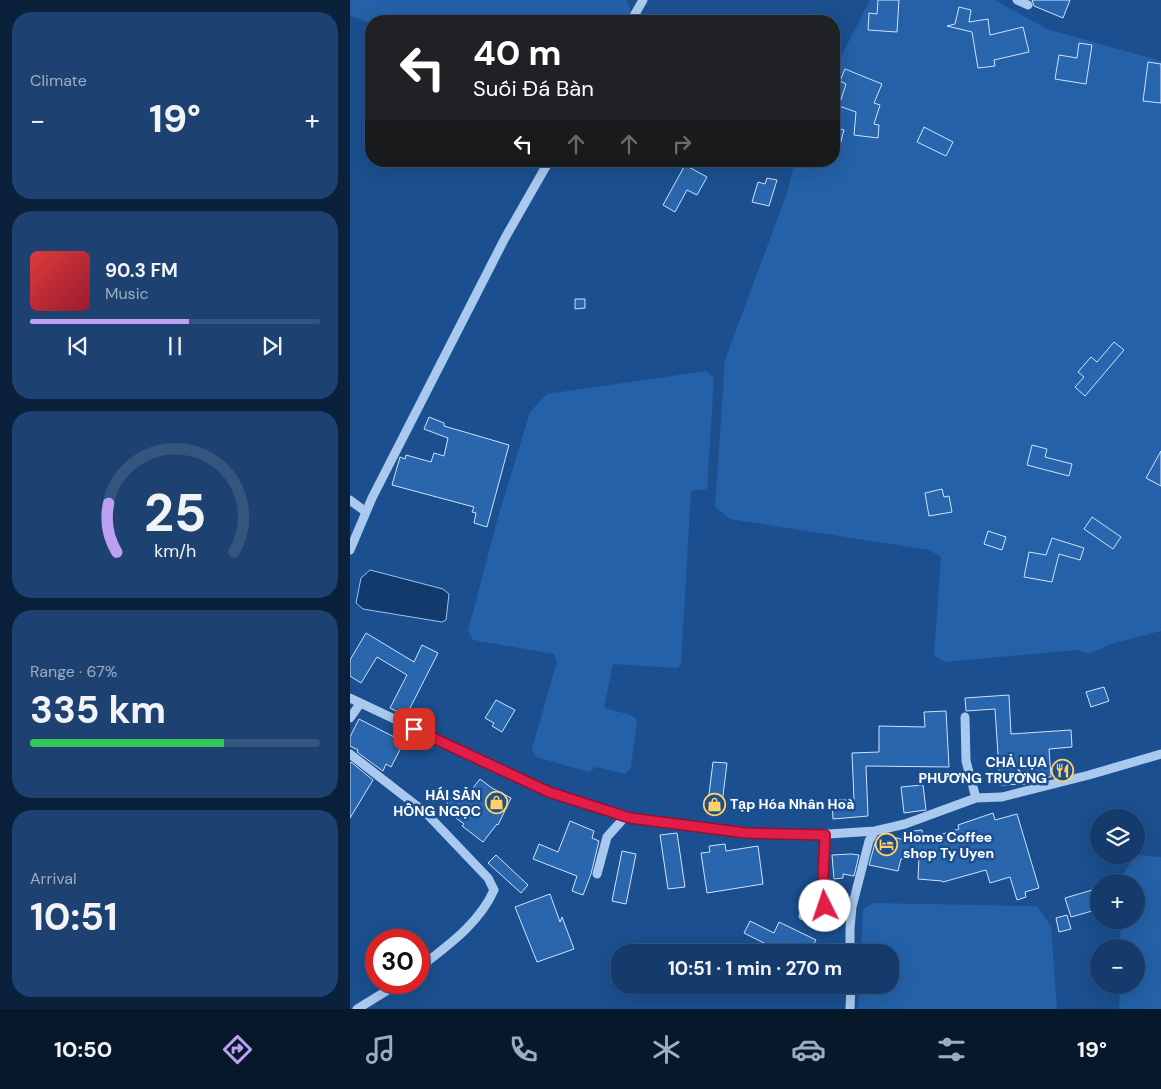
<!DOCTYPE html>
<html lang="en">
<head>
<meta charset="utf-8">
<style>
	:root { --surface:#143b6b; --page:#1d4271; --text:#f1f3f6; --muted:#9dadc1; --line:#33557e; --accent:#bca0f2 }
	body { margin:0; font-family:"DM Sans",sans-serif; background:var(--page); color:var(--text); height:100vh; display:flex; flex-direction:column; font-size:19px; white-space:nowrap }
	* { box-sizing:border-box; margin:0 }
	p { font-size:16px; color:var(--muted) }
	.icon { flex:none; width:28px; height:28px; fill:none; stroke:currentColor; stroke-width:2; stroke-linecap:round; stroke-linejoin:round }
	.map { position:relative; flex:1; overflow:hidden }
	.sheet { display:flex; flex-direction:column; gap:12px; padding:12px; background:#0b203b; width:350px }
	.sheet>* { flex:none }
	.banner { position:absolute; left:15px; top:15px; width:475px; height:152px; border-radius:20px; box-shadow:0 5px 20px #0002,0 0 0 1px var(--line); background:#202124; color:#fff; overflow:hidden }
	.tools { position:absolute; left:740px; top:809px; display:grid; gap:10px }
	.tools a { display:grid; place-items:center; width:55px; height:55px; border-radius:50%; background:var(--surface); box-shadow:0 5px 20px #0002,0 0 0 1px var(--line); font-size:25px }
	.speed { position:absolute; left:15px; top:929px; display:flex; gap:10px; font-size:25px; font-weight:700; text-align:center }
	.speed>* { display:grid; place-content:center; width:65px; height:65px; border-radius:50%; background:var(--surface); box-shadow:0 5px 20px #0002,0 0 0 1px var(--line); line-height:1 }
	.speed .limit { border:8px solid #d22; background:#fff; color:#111 }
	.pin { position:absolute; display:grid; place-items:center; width:42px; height:42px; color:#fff; margin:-21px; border-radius:10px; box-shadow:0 2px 8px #0006 }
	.me { position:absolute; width:55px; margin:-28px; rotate:356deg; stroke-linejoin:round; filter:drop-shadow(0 0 4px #0008) }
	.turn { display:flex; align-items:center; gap:18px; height:105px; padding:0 25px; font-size:22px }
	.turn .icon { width:65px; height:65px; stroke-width:2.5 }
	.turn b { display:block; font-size:35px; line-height:42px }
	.lanes { display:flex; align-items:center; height:48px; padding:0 25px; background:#0003; justify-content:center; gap:25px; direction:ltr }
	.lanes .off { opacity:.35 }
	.big { font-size:38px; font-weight:700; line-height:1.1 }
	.sheet .widget { flex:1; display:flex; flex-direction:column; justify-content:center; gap:8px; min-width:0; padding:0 18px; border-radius:20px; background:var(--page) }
	.sheet .dial { align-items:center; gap:0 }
	.dial svg { height:130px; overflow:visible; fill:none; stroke:var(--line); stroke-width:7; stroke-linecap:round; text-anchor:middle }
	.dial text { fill:var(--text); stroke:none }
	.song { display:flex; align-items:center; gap:15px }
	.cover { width:60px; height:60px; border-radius:8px; background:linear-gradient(135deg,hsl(0 70% 55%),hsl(350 70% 35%)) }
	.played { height:5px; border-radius:2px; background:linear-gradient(90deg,var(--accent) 55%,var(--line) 55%) }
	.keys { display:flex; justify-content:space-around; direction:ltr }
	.heat { display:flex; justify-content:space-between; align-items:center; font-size:28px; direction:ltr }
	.charge { height:8px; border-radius:4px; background:linear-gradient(90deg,#34c759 67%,var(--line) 0) }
	.trip { position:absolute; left:261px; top:944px; width:288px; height:50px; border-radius:20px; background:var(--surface); box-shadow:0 5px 20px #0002,0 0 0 1px var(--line); font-weight:700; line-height:50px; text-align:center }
	.tabs { display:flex; height:80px; justify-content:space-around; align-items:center; background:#08182b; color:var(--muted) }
	.tabs .icon { width:35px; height:35px }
	.tabs .current { color:var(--accent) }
	.tabs b { font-size:22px; color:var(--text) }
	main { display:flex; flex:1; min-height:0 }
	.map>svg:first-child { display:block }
	.green { fill:#2461a8 }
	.water { fill:#123a6d; stroke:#9cc4f0 }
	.building { fill:#2a66ad; stroke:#cfe3fa }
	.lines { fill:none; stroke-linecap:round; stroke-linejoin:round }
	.minor { stroke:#a9c9ee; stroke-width:9 }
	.route-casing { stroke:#92132f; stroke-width:12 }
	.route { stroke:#e11d48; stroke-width:9 }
	.labels { text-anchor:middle; stroke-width:5; stroke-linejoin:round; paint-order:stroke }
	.poi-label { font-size:14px; font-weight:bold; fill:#fff; stroke:#1b4f8f; text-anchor:end }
</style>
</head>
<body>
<main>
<section class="sheet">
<div class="widget"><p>Climate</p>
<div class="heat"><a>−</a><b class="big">19°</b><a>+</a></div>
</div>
<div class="widget">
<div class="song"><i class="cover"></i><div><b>90.3 FM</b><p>Music</p></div></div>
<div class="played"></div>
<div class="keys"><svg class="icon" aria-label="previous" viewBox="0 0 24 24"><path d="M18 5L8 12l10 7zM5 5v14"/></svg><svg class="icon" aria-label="pause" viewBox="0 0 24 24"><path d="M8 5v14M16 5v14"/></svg><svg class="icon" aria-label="next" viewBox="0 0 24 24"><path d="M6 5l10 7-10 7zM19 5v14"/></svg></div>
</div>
<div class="widget dial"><svg viewBox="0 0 100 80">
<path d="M14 69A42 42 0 1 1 86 69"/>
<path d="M14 69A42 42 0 0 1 9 39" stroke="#bca0f2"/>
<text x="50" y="56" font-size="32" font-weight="700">25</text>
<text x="50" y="72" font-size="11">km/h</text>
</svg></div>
<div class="widget"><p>Range · 67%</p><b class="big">335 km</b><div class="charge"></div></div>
<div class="widget"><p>Arrival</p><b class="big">10:51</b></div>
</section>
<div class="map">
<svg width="811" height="1009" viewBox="0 0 811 1009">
	<rect width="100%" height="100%" fill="#1b4f8f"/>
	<!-- green -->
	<path class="green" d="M0,0H274L277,1L281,12L276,21H21V23L0,16Z
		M520,0H645L697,29L811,61V631L761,644L739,654L727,650L595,662L584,656L591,557L579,550L380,519L365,507L375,360L437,193L445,161H484V70Z
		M356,371L364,378L357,489L341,491L331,664L327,668L263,664L254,708L281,715L287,720L281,768L275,774L246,767L239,772L186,757L182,749L207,661L204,654L123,640L118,631L147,521L180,412L197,394Z
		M786,855L811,857V1009H769L770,985H786V948L770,947L771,920H786V882H771V877Z
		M523,903L687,906L701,926L707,1009H508L509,985H540V952H511L513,909Z"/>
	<!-- water -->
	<path class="water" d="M20,570L93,589L99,594L96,620L92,622L13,609L6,603L11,578Z"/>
	<!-- building -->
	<path class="building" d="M528,0H549L547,32L518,30L519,13L527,14Z
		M682,0H720L713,18L684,6Z
		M609,7L621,10L619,22L638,19L640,35L673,27L679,52L644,60L645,66L628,68L622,32L597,26L605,24Z
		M729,43L742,45L736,84L705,79L709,55L727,58Z
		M798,62L811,64V103L793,101Z
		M495,69L532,84L524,103L530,105L524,124L529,125L528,138L504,135L506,112L489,106L496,84L490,81Z
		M484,127L494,130L487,156H484Z
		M574,127L603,142L596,156L567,142Z
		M335,165L357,177L347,195L337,190L325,212L313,205Z
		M417,178L427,180L419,206L402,202L408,182L415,184Z
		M225,299H235V308L225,309Z
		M764,342L774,350L735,396L725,387L734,377L728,372L741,357L747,362Z
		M79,417L94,423V426L159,445L137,527L124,523L126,513L122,512L124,507L42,485L50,457L55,459L56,455L81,462L84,453L94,456L98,438L74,429Z
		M682,445L697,449L695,457L722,464L719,476L677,465Z
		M811,451V486L796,478Z
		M592,489L594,497L599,496L602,512L579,516L575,493Z
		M742,517L771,537L763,549L734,529Z
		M638,531L656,537L652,550L634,544Z
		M702,538L734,548L730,560L709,554L702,582L674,577L679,552L696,555Z
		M16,633L64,662L72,645L88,653L56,716L40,708L57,675L27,657L11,683L0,676V660Z
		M754,687L759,701L741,707L736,692Z
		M659,695L661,734L721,730L722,747L699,749L701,777L682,778L683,783L680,784L650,785L645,709L616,711L615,698Z
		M146,700L165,710L152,732L142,726L144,723L135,718Z
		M596,711L599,767L516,766L518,816L483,819L482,800H504L502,753L529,752V726L575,727L574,712Z
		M9,719L54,742L41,767L36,764L33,771L30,769L7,752L8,750L0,746V737Z
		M1,762L23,780L0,818V763Z
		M363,762L377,763L371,812L357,810Z
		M130,779L142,788L161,798L148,825L147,824L133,842L112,826L114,824L102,815L105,810L97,803L106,791L115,798Z
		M573,785L576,810L554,813L551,787Z
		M643,813L645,820L667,814L689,888L675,892L676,897L667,900L660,877L640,883L636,870L593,882L592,881L568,879L569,857L551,859L548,871L519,865L525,843L529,836H540L554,840V832L572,830L573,840L609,829L608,825Z
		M220,821L244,831L242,838L249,841L241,874L233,895L222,891L227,876L183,859L189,844L208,852Z
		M327,833L335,887L318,889L310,835Z
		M375,844L376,851L408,846L413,884L357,893L351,853L360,852L359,846Z
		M272,851L286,854L276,904L262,901Z
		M501,854L509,855L504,876L493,874V878L484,879L482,855Z
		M146,855L178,885L171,893L138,863Z
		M749,888V909L721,917L715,898Z
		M200,894L210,922L212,917L224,949L187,962L165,907Z
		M717,915L721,929L709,932L706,918Z
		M400,921L424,933L429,922L466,940L459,952H432L394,933Z"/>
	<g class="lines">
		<!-- minor -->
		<path class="minor" d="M667,0L678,5
			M281,21L293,0
			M411,161L415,162
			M0,500L16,512
			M0,550L22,498L155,238L199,161
			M0,698L199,792L280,818L395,833L463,835L525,831L555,824L626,798L652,797L739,775L811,754
			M615,717L616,761L626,798
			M0,718L10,704
			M0,754L76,813L138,878L144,890C129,924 97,946 69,968
			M247,874L257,837L275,817
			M453,916L473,909L475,906L473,878L475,835
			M500,952V928L502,907L519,841L525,831
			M7,1009L51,982
			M500,1009L501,985"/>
	</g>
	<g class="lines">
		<defs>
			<path id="route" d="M64,729L199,792L280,818L396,833L475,835L473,878L475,906"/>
		</defs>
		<!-- route casing -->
		<use href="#route" class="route-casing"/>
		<!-- route -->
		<use href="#route" class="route"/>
	</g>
	<!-- icons -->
	<defs>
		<symbol id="restaurant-ring" viewBox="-11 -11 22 22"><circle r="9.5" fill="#1b4f8f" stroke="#ffd166" stroke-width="1.5"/><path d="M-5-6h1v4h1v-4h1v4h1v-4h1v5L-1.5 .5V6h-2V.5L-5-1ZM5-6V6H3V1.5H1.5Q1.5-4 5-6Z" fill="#ffd166"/></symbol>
		<symbol id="shop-ring" viewBox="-11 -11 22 22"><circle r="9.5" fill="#1b4f8f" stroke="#ffd166" stroke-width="1.5"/><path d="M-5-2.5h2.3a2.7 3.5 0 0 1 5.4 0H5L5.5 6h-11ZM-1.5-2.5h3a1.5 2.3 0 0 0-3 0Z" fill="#ffd166"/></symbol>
		<symbol id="hotel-ring" viewBox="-11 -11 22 22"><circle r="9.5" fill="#1b4f8f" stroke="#ffd166" stroke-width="1.5"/><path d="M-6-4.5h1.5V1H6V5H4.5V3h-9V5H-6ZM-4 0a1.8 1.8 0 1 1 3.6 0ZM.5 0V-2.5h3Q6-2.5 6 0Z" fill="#ffd166"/></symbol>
	</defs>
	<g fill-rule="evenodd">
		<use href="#restaurant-ring" x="700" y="758" width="25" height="25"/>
		<use href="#shop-ring" x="134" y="790" width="25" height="25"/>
		<use href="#shop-ring" x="352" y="792" width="25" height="25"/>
		<use href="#hotel-ring" x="524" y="832" width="25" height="25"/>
	</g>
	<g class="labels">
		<!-- poi labels -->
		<g class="poi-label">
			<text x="697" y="767">CHẢ LỤA<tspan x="697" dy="16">PHƯƠNG TRƯỜNG</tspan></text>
			<text x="131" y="800">HÁI SẢN<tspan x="131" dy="16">HỒNG NGỌC</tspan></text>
			<text x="380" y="809" text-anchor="start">Tạp Hóa Nhân Hoà</text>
			<text x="553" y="842" text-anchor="start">Home Coffee<tspan x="553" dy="16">shop Ty Uyen</tspan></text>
		</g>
	</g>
</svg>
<div class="tools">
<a><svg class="icon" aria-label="layers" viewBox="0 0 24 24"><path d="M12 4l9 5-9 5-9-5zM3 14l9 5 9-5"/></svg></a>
<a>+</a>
<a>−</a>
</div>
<div class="speed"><div class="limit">30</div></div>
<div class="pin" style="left:64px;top:729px;background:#d93025"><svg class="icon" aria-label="arrive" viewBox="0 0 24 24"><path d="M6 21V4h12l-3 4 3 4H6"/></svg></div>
<svg class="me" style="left:475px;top:906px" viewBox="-20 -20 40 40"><circle r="19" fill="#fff"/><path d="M0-13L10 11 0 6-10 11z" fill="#e11d48"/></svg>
<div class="trip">10:51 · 1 min · 270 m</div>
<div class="banner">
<div class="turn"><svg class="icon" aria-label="left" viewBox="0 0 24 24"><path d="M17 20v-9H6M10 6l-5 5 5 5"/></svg><div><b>40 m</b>Suối Đá Bàn</div></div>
<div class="lanes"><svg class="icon" aria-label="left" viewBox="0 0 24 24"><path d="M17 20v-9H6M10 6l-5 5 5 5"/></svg><svg class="icon off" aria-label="ahead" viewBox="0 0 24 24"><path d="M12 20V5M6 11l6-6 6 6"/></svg><svg class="icon off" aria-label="ahead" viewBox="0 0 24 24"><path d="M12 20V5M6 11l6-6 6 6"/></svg><svg class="icon off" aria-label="right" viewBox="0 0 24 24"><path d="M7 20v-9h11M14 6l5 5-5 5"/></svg></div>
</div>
</div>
</main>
<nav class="tabs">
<b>10:50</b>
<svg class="icon current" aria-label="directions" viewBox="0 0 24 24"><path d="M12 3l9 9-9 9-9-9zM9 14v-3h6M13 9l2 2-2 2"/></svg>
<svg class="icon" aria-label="music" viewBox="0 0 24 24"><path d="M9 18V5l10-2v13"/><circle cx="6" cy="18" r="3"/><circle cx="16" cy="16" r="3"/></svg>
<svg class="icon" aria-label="phone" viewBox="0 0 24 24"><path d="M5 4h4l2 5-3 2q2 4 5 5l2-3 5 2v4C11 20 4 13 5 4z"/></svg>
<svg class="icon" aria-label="climate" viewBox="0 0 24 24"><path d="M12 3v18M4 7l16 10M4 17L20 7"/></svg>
<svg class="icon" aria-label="car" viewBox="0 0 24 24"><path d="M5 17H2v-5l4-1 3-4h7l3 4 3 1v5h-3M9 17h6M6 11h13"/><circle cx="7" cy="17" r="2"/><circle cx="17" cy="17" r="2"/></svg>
<svg class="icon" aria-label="filters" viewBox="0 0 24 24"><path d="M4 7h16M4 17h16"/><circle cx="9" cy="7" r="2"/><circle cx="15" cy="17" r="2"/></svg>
<b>19°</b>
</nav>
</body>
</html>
